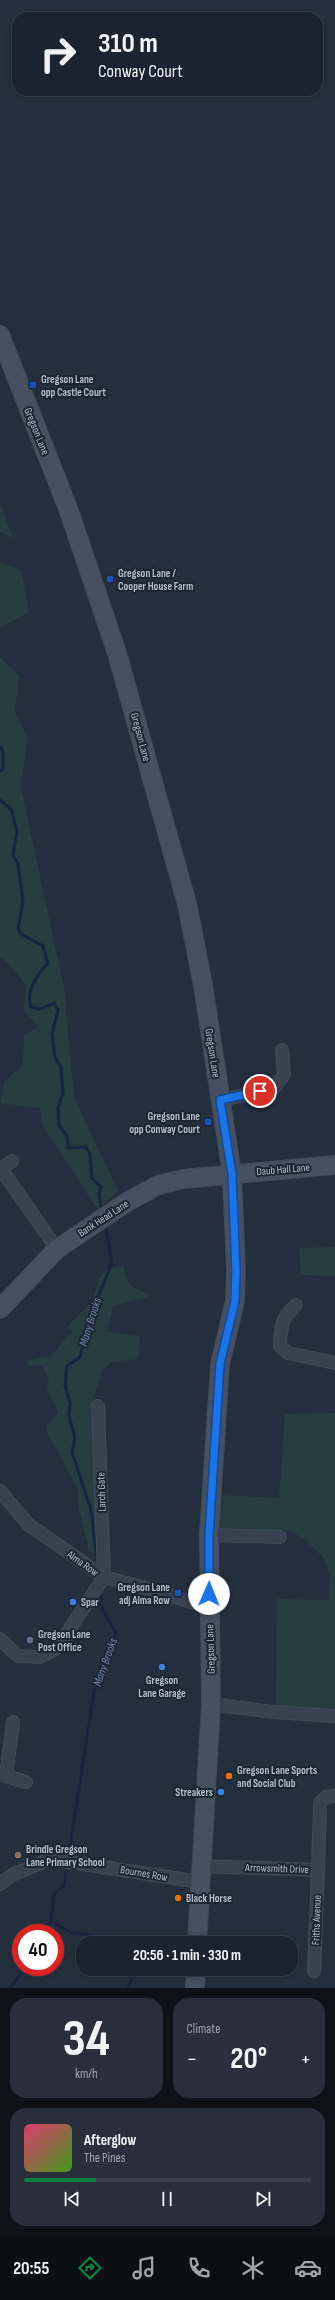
<!DOCTYPE html>
<html lang="en">
<head>
<meta charset="utf-8">
<style>
	:root { --surface:#1b232e; --page:#282f3a; --text:#f1f3f6; --muted:#a0a4aa; --line:#39404a; --accent:#0b8043 }
	body { margin:0; font-family:"Sofia Sans Condensed",sans-serif; background:var(--page); color:var(--text); height:100vh; display:flex; flex-direction:column; font-size:15px; white-space:nowrap }
	* { box-sizing:border-box; margin:0 }
	p { font-size:13px; color:var(--muted) }
	.icon { flex:none; width:22px; height:22px; fill:none; stroke:currentColor; stroke-width:2; stroke-linecap:round; stroke-linejoin:round }
	.map { position:relative; height:1988px; overflow:hidden }
	.details { display:flex; flex-direction:column; gap:10px; padding:10px; background:#0f1319; flex:1 }
	.details>* { flex:none }
	.banner { position:absolute; left:12px; top:12px; width:311px; height:84px; border-radius:16px; box-shadow:0 2px 10px #0003,0 0 0 1px var(--line); background:#1b232e; color:var(--text); overflow:hidden }
	.speed { position:absolute; left:12px; top:1924px; display:flex; gap:8px; font-size:20px; font-weight:700; text-align:center }
	.speed>* { display:grid; place-content:center; width:52px; height:52px; border-radius:50%; background:var(--surface); box-shadow:0 2px 10px #0003,0 0 0 1px var(--line); line-height:1 }
	.speed .limit { border:6px solid #d22; background:#fff; color:#111 }
	.pin { position:absolute; display:grid; place-items:center; width:34px; height:34px; color:#fff; margin:-17px; border:2px solid #fff; border-radius:50%; box-shadow:0 1px 4px #0007 }
	.me { position:absolute; width:44px; margin:-22px; rotate:1deg; stroke-linejoin:round; filter:drop-shadow(0 0 3px #0008) }
	.turn { display:flex; align-items:center; gap:14px; height:84px; padding:0 20px; font-size:18px }
	.turn .icon { width:52px; height:52px; stroke-width:2.5 }
	.turn b { display:block; font-size:28px; line-height:34px }
	.big { font-size:30px; font-weight:700; line-height:1.1 }
	.details .card { flex:1; display:flex; flex-direction:column; justify-content:center; gap:6px; min-width:0; padding:0 14px; border-radius:16px; background:var(--page) }
	.details .dial { align-items:center; gap:0 }
	.dial b { font-size:52px; line-height:1 }
	.song { display:flex; align-items:center; gap:12px }
	.cover { width:48px; height:48px; border-radius:6px; background:linear-gradient(135deg,hsl(340 70% 55%),hsl(100 70% 35%)) }
	.played { height:4px; border-radius:2px; background:linear-gradient(90deg,var(--accent) 25%,var(--line) 25%) }
	.keys { display:flex; justify-content:space-around; direction:ltr }
	.heat { display:flex; justify-content:space-between; align-items:center; font-size:22px; direction:ltr }
	.details .tiles { flex:1; display:grid; gap:10px; grid-template-columns:1fr 1fr }
	.card:last-child { grid-column:span 2 }
	.trip { position:absolute; left:76px; top:1936px; width:222px; height:40px; border-radius:16px; background:var(--surface); box-shadow:0 2px 10px #0003,0 0 0 1px var(--line); font-weight:700; line-height:40px; text-align:center }
	.tabs { display:flex; height:64px; justify-content:space-around; align-items:center; background:#0b0e12; color:var(--muted) }
	.tabs .icon { width:28px; height:28px }
	.tabs .current { color:var(--accent) }
	.tabs b { font-size:18px; color:var(--text) }
	.map>svg:first-child { display:block }
	.green { fill:#263c3f }
	.lines { fill:none; stroke-linecap:round; stroke-linejoin:round }
	.stream { stroke:#17263c; stroke-width:3 }
	.street-casing { stroke:#414a57; stroke-width:14 }
	.secondary-casing { stroke:#414a57; stroke-width:20 }
	.street { stroke:#38414e; stroke-width:12 }
	.secondary { stroke:#465061; stroke-width:18 }
	.route-casing { stroke:#114b97; stroke-width:10 }
	.route { stroke:#1a73e8; stroke-width:7 }
	.transit-dot { fill:#1a4fb4; stroke:#1d2633; stroke-width:1.5 }
	.shop-dot { fill:#3f7fe0; stroke:#1d2633; stroke-width:1.5 }
	.service-dot { fill:#5c6f8a; stroke:#1d2633; stroke-width:1.5 }
	.food-dot { fill:#e8710a; stroke:#1d2633; stroke-width:1.5 }
	.education-dot { fill:#8d6e63; stroke:#1d2633; stroke-width:1.5 }
	.labels { text-anchor:middle; stroke-width:4; stroke-linejoin:round; paint-order:stroke }
	.poi-label { font-size:11px; font-weight:bold; fill:#b4bcc9; stroke:#1d2633; text-anchor:start }
	.street-label { font-size:11px; fill:#b4bcc9; stroke:#1d2633 }
	.water-label { font-size:12px; font-style:italic; fill:#6d86a8; stroke:#1d2633 }
</style>
</head>
<body>
<div class="map">
<svg width="335" height="1988" viewBox="0 0 335 1988">
	<rect width="100%" height="100%" fill="#242f3e"/>
	<!-- green -->
	<path class="green" d="M0,503L13,538L0,532Z
		M0,562L21,570L29,612L0,628Z
		M0,657L19,675L15,713L27,736L21,788L64,988L74,1097L118,1191L98,1210L42,1125L40,1108L0,1103L4,1082L23,1065L24,1035L38,1027C35,1019 27,1017 24,1010C22,1003 27,995 26,988C24,980 7,960 0,958Z
		M335,1247V1276L301,1275L299,1248Z
		M123,1266C125,1271 125,1274 127,1279C128,1288 142,1291 149,1294L148,1297L113,1306L107,1332L140,1336L138,1359L112,1362L103,1369L93,1399L99,1556L89,1552L79,1508L78,1489L47,1433V1426L58,1413C55,1400 43,1394 49,1381L42,1365L28,1367L27,1361L51,1356L72,1331L67,1327C73,1320 81,1314 87,1307C103,1289 90,1268 123,1266Z
		M335,1413V1710L276,1706L277,1599L329,1600L330,1576L324,1558L306,1541L290,1530L217,1531L219,1495L279,1498L285,1414Z"/>
	<g class="lines">
		<!-- stream -->
		<path class="stream" d="M0,746L3,751V769L0,771
			M0,800L11,809L17,831L13,855L18,864L23,902L18,928L21,934L43,946L48,963C38,974 25,991 31,1007L40,1009L54,1003L58,1010L52,1034L55,1057L61,1067L63,1093L58,1108L59,1126L67,1136L68,1148L86,1147L90,1154L92,1178L101,1187L99,1194L102,1212
			M98,1569L91,1510L72,1452L75,1438L69,1416L70,1403L65,1385L67,1366L80,1357L90,1316L112,1263L105,1223
			M68,1859L94,1692L116,1633L102,1609L100,1590
			M51,1921L72,1933L105,1936L124,1943
			M47,1933L51,1921L54,1894L64,1886L67,1864
			M10,1988L26,1967
			M128,1988L136,1969"/>
		<defs>
			<path id="street" d="M221,1100L273,1089L284,1075L282,1050
				M1,1169L12,1161
				M0,1170L1,1169L57,1249
				M296,1305C281,1319 281,1326 280,1346L288,1353L335,1363
				M0,1491L29,1525L104,1577L164,1593L209,1608
				M209,1535L280,1537
				M0,1639L18,1656L40,1657L57,1648L104,1577L98,1406
				M211,1704L274,1712L335,1716
				M0,1774L26,1782
				M6,1776L13,1722
				M200,1866L318,1870L320,1803L326,1797L335,1796
				M0,1884L12,1875L50,1859L200,1882
				M314,1971L318,1870"/>
			<path id="secondary" d="M0,335L69,511L117,653L187,904L203,985L232,1174L236,1271L235,1301L220,1364L209,1535L211,1704L197,1943
				M0,1309L57,1249L127,1202L158,1185L183,1179L335,1165
				M195,1988L196,1969"/>
		</defs>
		<!-- street casing -->
		<use href="#street" class="street-casing"/>
		<!-- secondary casing -->
		<use href="#secondary" class="secondary-casing"/>
		<!-- street -->
		<use href="#street" class="street"/>
		<!-- secondary -->
		<use href="#secondary" class="secondary"/>
	</g>
	<g class="lines">
		<defs>
			<path id="route" d="M209,1594V1535L220,1364L235,1301L236,1271L232,1174L220,1100L260,1091"/>
		</defs>
		<!-- route casing -->
		<use href="#route" class="route-casing"/>
		<!-- route -->
		<use href="#route" class="route"/>
	</g>
	<!-- markers -->
	<g class="transit-dot">
		<rect x="29" y="381" width="8" height="8" rx="2"/>
		<rect x="106" y="575" width="8" height="8" rx="2"/>
		<rect x="204" y="1118" width="8" height="8" rx="2"/>
		<rect x="174" y="1589" width="8" height="8" rx="2"/>
	</g>
	<g class="shop-dot">
		<circle cx="73" cy="1602" r="4"/>
		<circle cx="162" cy="1667" r="4"/>
		<circle cx="221" cy="1792" r="4"/>
	</g>
	<circle class="service-dot" cx="30" cy="1640" r="4"/>
	<g class="food-dot">
		<circle cx="229" cy="1776" r="4"/>
		<circle cx="178" cy="1898" r="4"/>
	</g>
	<circle class="education-dot" cx="18" cy="1855" r="4"/>
	<g class="labels">
		<!-- poi labels -->
		<g class="poi-label">
			<text x="41" y="383">Gregson Lane<tspan x="41" dy="13">opp Castle Court</tspan></text>
			<text x="118" y="577">Gregson Lane /<tspan x="118" dy="13">Cooper House Farm</tspan></text>
			<text x="200" y="1120" text-anchor="end">Gregson Lane<tspan x="200" dy="13">opp Conway Court</tspan></text>
			<text x="170" y="1591" text-anchor="end">Gregson Lane<tspan x="170" dy="13">adj Alma Row</tspan></text>
			<text x="81" y="1606">Spar</text>
			<text x="38" y="1638">Gregson Lane<tspan x="38" dy="13">Post Office</tspan></text>
			<text x="162" y="1684" text-anchor="middle">Gregson<tspan x="162" dy="13">Lane Garage</tspan></text>
			<text x="237" y="1774">Gregson Lane Sports<tspan x="237" dy="13">and Social Club</tspan></text>
			<text x="213" y="1796" text-anchor="end">Streakers</text>
			<text x="26" y="1853">Brindle Gregson<tspan x="26" dy="13">Lane Primary School</tspan></text>
			<text x="186" y="1902">Black Horse</text>
		</g>
		<!-- street labels -->
		<g class="street-label">
			<text transform="translate(37 431) rotate(68)" y="4">Gregson Lane</text>
			<text transform="translate(141 737) rotate(75)" y="4">Gregson Lane</text>
			<text transform="translate(213 1053) rotate(81)" y="4">Gregson Lane</text>
			<text transform="translate(283 1169) rotate(-5)" y="4">Daub Hall Lane</text>
			<text transform="translate(103 1218) rotate(-33)" y="4">Bank Head Lane</text>
			<text transform="translate(101 1492) rotate(-92)" y="4">Larch Gate</text>
			<text transform="translate(83 1563) rotate(35)" y="4">Alma Row</text>
			<text transform="translate(210 1649) rotate(-92)" y="4">Gregson Lane</text>
			<text transform="translate(277 1868) rotate(2)" y="4">Arrowsmith Drive</text>
			<text transform="translate(144 1873) rotate(10)" y="4">Bournes Row</text>
			<text transform="translate(316 1920) rotate(-88)" y="4">Friths Avenue</text>
		</g>
		<!-- water labels -->
		<g class="water-label">
			<text transform="translate(90 1322) rotate(-73)" y="4">Many Brooks</text>
			<text transform="translate(105 1662) rotate(-70)" y="4">Many Brooks</text>
		</g>
	</g>
</svg>
<div class="speed"><div class="limit">40</div></div>
<div class="pin" style="left:260px;top:1091px;background:#d93025"><svg class="icon" aria-label="arrive" viewBox="0 0 24 24"><path d="M6 21V4h12l-3 4 3 4H6"/></svg></div>
<svg class="me" style="left:209px;top:1594px" viewBox="-20 -20 40 40"><circle r="19" fill="#fff"/><path d="M0-13L10 11 0 6-10 11z" fill="#1a73e8"/></svg>
<div class="trip">20:56 · 1 min · 330 m</div>
<div class="banner">
<div class="turn"><svg class="icon" aria-label="right" viewBox="0 0 24 24"><path d="M7 20v-9h11M14 6l5 5-5 5"/></svg><div><b>310 m</b>Conway Court</div></div>
</div>
</div>
<section class="details">
<div class="tiles">
<div class="card dial"><b>34</b><p>km/h</p></div>
<div class="card"><p>Climate</p>
<div class="heat"><a>−</a><b class="big">20°</b><a>+</a></div>
</div>
<div class="card">
<div class="song"><i class="cover"></i><div><b>Afterglow</b><p>The Pines</p></div></div>
<div class="played"></div>
<div class="keys"><svg class="icon" aria-label="previous" viewBox="0 0 24 24"><path d="M18 5L8 12l10 7zM5 5v14"/></svg><svg class="icon" aria-label="pause" viewBox="0 0 24 24"><path d="M8 5v14M16 5v14"/></svg><svg class="icon" aria-label="next" viewBox="0 0 24 24"><path d="M6 5l10 7-10 7zM19 5v14"/></svg></div>
</div>
</div>
</section>
<nav class="tabs">
<b>20:55</b>
<svg class="icon current" aria-label="directions" viewBox="0 0 24 24"><path d="M12 3l9 9-9 9-9-9zM9 14v-3h6M13 9l2 2-2 2"/></svg>
<svg class="icon" aria-label="music" viewBox="0 0 24 24"><path d="M9 18V5l10-2v13"/><circle cx="6" cy="18" r="3"/><circle cx="16" cy="16" r="3"/></svg>
<svg class="icon" aria-label="phone" viewBox="0 0 24 24"><path d="M5 4h4l2 5-3 2q2 4 5 5l2-3 5 2v4C11 20 4 13 5 4z"/></svg>
<svg class="icon" aria-label="climate" viewBox="0 0 24 24"><path d="M12 3v18M4 7l16 10M4 17L20 7"/></svg>
<svg class="icon" aria-label="car" viewBox="0 0 24 24"><path d="M5 17H2v-5l4-1 3-4h7l3 4 3 1v5h-3M9 17h6M6 11h13"/><circle cx="7" cy="17" r="2"/><circle cx="17" cy="17" r="2"/></svg>
</nav>
</body>
</html>
